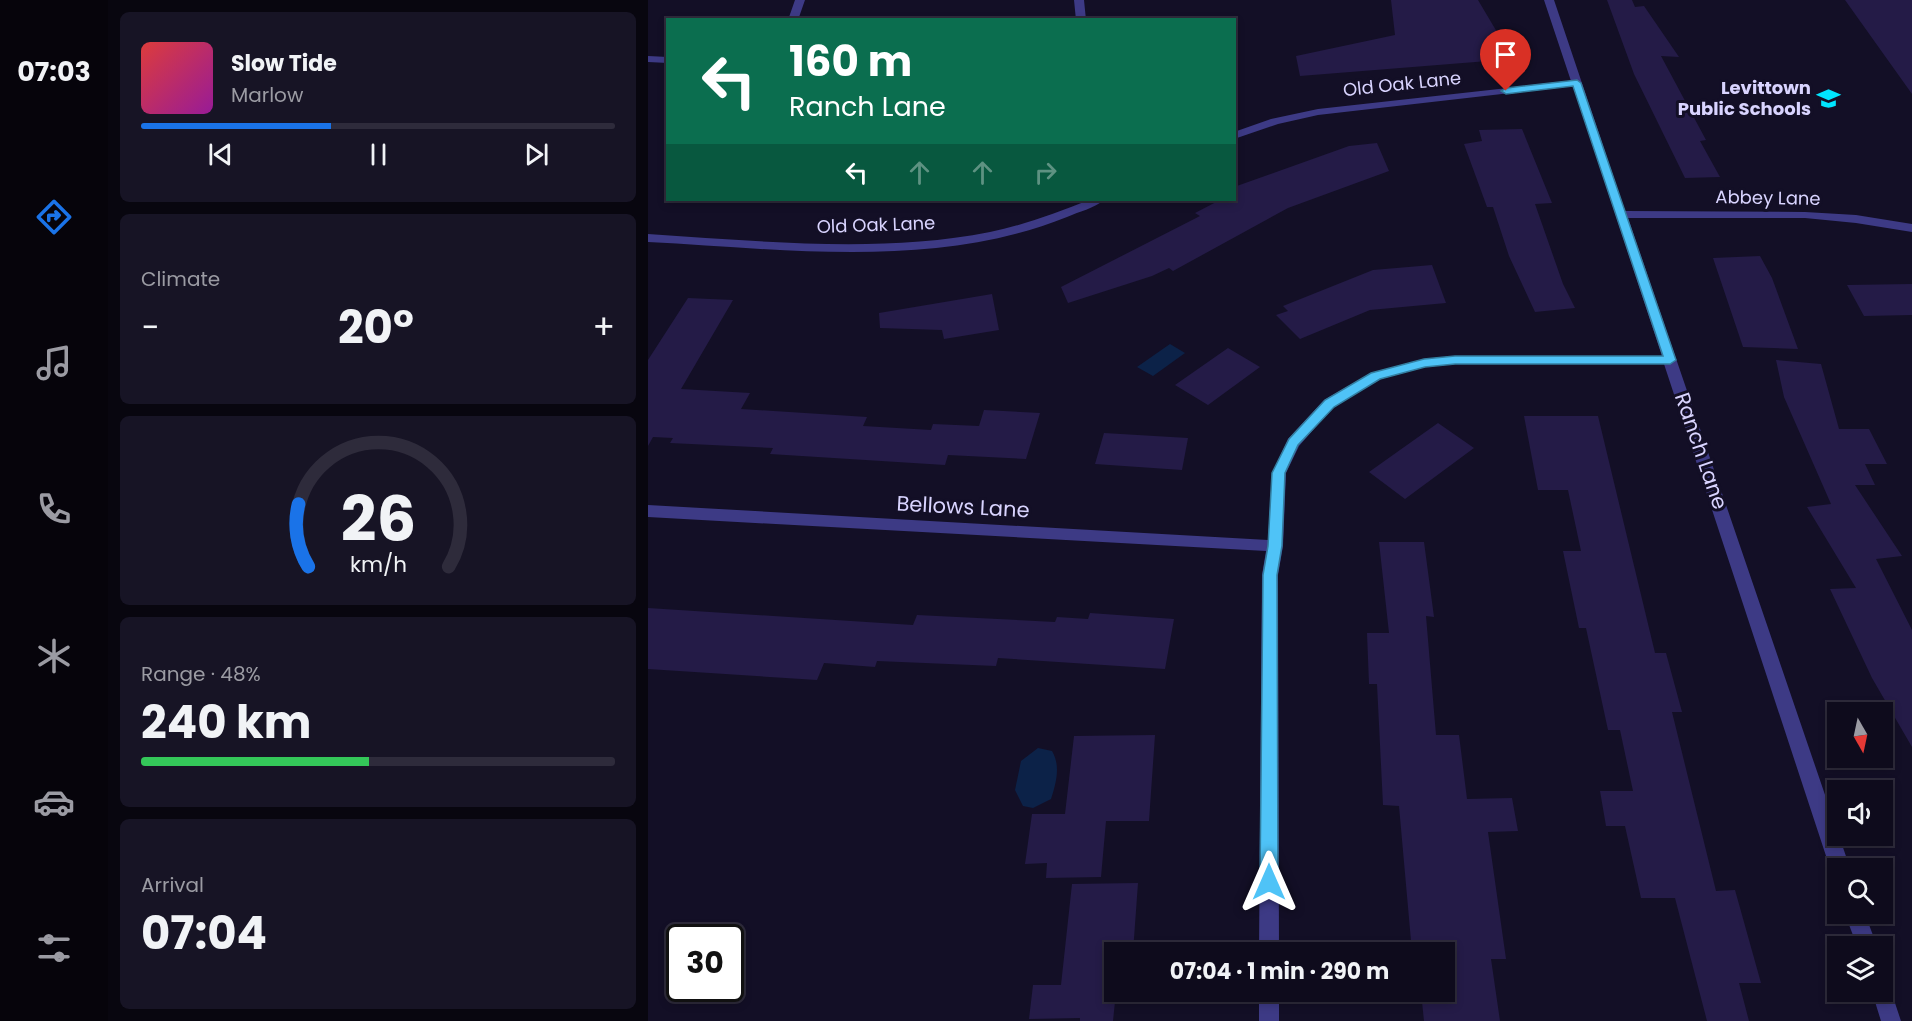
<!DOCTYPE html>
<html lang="en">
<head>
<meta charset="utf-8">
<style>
	:root { --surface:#0e0b1c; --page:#171425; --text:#f1f3f6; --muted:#9b9ba3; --line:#2e2b3b; --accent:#1a73e8 }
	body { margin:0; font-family:Poppins,sans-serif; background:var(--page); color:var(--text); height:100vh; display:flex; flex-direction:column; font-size:22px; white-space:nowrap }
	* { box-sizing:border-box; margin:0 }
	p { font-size:20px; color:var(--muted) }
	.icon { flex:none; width:33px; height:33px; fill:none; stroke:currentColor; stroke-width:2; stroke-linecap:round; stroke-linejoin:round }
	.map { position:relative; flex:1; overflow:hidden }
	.details { display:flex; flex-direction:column; gap:12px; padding:12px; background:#08060f; width:540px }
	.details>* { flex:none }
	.guide { position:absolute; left:18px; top:18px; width:570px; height:183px; border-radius:0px; box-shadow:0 3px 9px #0003,0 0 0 2px var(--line); background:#0b6e4f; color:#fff; overflow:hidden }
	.needle { width:39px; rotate:171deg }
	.fabs { position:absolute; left:1179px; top:702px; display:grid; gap:12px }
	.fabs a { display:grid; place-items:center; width:66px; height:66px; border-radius:0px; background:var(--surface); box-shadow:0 3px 9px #0003,0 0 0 2px var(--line); font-size:30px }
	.speed { position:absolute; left:18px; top:924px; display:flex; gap:12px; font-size:30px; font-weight:700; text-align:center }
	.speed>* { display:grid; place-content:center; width:78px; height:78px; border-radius:50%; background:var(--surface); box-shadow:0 3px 9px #0003,0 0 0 2px var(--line); line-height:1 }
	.speed .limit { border:3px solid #111; border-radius:9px; background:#fff; color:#111 }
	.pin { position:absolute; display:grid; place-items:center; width:51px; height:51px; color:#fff; margin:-62px -26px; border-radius:50% 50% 50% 0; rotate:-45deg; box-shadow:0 0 6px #0007 }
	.pin .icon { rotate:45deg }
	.me { position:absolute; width:66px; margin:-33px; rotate:0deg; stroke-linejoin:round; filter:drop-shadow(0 0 4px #0008) }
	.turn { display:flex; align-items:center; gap:21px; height:126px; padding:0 24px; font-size:27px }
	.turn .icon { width:78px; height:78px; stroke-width:2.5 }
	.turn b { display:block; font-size:42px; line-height:51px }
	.lanes { display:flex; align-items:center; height:57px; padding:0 24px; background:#0003; justify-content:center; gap:30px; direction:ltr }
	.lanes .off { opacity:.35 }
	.big { font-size:45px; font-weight:700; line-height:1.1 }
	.details .card { flex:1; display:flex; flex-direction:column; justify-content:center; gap:9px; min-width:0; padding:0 21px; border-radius:9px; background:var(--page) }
	.details .dial { align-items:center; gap:0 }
	.dial svg { height:156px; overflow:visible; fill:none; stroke:var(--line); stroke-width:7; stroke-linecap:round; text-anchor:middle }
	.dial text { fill:var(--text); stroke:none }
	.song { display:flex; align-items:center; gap:18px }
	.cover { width:72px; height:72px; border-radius:9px; background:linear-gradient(135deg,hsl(0 70% 55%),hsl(300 70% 35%)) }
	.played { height:6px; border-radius:3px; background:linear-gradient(90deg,var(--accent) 40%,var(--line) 40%) }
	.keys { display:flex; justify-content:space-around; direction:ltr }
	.heat { display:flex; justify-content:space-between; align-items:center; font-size:33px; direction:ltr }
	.charge { height:9px; border-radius:4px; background:linear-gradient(90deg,#34c759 48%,var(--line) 0) }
	.trip { position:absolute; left:456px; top:942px; width:351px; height:60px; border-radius:0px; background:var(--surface); box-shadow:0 3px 9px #0003,0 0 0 2px var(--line); font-weight:700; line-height:60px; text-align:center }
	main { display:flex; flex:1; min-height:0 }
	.dock { display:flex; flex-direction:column; width:108px; justify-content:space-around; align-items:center; background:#06040b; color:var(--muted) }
	.dock .icon { width:42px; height:42px }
	.dock .active { color:var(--accent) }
	.dock b { font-size:27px; color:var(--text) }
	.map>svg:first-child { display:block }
	.water { fill:#0c2248 }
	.building { fill:#241b47 }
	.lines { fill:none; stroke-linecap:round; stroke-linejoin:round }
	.street { fill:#3d3a85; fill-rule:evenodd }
	.route { fill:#4fc3f7; stroke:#337fa1; stroke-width:1.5 }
	.labels { text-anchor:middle; stroke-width:6; stroke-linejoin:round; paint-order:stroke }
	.far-street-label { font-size:18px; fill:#d9d4ff; stroke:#130f26 }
	.far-poi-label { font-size:18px; font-weight:bold; fill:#d9d4ff; stroke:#130f26; text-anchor:end }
	.street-label { font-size:21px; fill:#d9d4ff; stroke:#130f26 }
</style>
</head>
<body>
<main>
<nav class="dock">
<b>07:03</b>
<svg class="icon active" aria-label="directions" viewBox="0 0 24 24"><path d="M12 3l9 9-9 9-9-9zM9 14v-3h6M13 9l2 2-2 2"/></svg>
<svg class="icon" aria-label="music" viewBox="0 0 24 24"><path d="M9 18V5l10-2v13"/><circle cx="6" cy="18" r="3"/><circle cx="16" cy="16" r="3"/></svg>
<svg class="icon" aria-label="phone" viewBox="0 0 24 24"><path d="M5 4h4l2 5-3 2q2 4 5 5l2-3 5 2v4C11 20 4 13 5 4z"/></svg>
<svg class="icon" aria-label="climate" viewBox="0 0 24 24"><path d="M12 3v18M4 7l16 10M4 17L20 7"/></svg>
<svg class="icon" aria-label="car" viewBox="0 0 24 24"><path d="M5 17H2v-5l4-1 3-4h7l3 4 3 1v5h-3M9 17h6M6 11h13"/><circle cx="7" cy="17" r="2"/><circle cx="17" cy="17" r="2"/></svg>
<svg class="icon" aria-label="filters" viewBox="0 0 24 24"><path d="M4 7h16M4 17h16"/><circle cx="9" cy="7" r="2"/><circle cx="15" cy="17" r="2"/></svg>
</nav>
<section class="details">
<div class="card">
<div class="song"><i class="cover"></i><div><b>Slow Tide</b><p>Marlow</p></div></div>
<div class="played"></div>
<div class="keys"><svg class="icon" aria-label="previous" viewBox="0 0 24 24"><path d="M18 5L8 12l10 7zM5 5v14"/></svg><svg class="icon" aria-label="pause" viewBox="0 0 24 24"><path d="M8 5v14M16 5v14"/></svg><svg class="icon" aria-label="next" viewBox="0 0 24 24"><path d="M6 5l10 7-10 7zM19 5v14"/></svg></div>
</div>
<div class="card"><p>Climate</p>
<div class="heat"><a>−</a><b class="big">20°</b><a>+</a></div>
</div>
<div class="card dial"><svg viewBox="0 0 100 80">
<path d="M14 69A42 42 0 1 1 86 69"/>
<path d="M14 69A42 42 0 0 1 9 37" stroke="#1a73e8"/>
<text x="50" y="56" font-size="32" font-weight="700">26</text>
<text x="50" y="72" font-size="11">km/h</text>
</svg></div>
<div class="card"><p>Range · 48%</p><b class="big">240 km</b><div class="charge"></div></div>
<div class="card"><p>Arrival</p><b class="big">07:04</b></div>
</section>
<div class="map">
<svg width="1264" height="1021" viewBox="0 0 1264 1021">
	<rect width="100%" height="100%" fill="#130f26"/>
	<!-- water -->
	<path class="water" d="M522,344L537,353L505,376L489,367Z
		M390,748L404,751C413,766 408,783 403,799L385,808L375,806L367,790L373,761Z"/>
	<!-- building -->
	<path class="building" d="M743,0H830L865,59L652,76L648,56L747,35Z
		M959,0H984L987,7L996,6L1031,57L1013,56L1058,140L1052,141L1072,177L1037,178L986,74Z
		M1197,0H1264V94Z
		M874,129L904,203L887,204L915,284L927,308L887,312L861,256L845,207H839L816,144L834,141L831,130Z
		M729,143L741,171L640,208L525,271L521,268L504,276L420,303L413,287L552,216L547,213L572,200H586V187L701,146Z
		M1112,256L1124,278L1150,349L1095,347L1065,258Z
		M784,265L798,303L722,310L652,339L628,315L640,311L635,306L725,270Z
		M1264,284V315L1216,316L1199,285Z
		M344,294L351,330L296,339L294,330L232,328L231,313Z
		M40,298L85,300L33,389L102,393L93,409L219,417L215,426L283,430L285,424L331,426L336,410L392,413L378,459L300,455L297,465L122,454L125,448L22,443L25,438L5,437L0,446V360Z
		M580,348L612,367L560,405L527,385Z
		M1128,360L1173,364L1191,429H1221L1239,464H1217L1227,485H1207L1254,556L1228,559L1264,630V747L1224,678L1182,589L1208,588L1159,507L1183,504L1136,397Z
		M876,416H950L1007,653H1018L1034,712H1024L1068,891L1087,890L1113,983H1091L1101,1021H1059L1027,898H993L977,826H958L952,791H985L972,730H960L938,628H931L915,551H933L920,490H890Z
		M790,423L826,448L757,499L721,472Z
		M456,433L540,438L534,470L447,464Z
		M731,542H776L786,617L778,616L788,735H811L819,799L864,798L870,831L840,832L858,959H843L852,1021H776L773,992H796V952H764L751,806L735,805L729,684H721L719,633H741Z
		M0,608L265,625L269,615L407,622L409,617L440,619L442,613L526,619L517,669L350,658L348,666L229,661L227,667L176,663L169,680L0,669Z
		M507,735L501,821H458L453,877L398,878L399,863L377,864L384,814H417L426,736Z
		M490,883L485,952H466L468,992L465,1021H432V1018L381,1019L385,985H413L424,884Z"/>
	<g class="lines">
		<!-- street -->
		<path class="street" d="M147,0H157L150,20H140Z
			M426,0H436L438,20H428Z
			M896,0H906L977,211L1157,212L1208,215L1264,224V232L1208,223L1157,218H980L1202,868H1190V876L1185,874L1182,868L1016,364H807L776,367L733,379L686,406L651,446L638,473L635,546L630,575L631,952H611L614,575L618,551L0,517V505L620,540L624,473L640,439L676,400L723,373L776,359L807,356H1014L925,86L670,115L630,124L586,139V132L623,119L670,109L923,81Z
			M0,56L20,57V63L0,62Z
			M441,200H456C447,208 430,212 419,217C288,270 137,249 0,242V234C113,241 230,254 342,232C376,225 409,213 441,200Z
			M1197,914H1217L1229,946H1209Z
			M1234,982L1241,985L1253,1021H1233L1224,992H1234Z
			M611,992H631V1021H611Z"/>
	</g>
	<!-- route -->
	<path class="route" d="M929,80L933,83L1028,360L1022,364H807L777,367L732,379L686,407L650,445L637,473L634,546L629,575L630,882L627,888L621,890L615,888L612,882L615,575L620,546L624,473L641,439L677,400L723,373L776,359L807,356H1015L925,86L858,94L853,91L858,88Z"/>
	<!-- icons -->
	<defs>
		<symbol id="school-bare" viewBox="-9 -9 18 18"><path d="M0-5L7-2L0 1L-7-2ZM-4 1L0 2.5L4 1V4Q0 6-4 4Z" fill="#00e5ff" stroke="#130f26" stroke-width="2.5" paint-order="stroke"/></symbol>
	</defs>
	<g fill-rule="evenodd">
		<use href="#school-bare" x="1164" y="82" width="33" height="33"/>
	</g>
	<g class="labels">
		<!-- far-street labels -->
		<g class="far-street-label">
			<text transform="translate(754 84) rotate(-6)" y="6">Old Oak Lane</text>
			<text transform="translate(1120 198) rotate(1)" y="6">Abbey Lane</text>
			<text transform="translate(228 225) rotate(-2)" y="6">Old Oak Lane</text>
		</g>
		<!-- far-poi labels -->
		<g class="far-poi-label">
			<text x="1163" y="94">Levittown<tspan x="1163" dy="21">Public Schools</tspan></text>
		</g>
		<!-- street labels -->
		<g class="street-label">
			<text transform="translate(1053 451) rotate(71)" y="7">Ranch Lane</text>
			<text transform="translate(315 507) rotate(3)" y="7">Bellows Lane</text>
		</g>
	</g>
</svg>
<div class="fabs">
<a><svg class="needle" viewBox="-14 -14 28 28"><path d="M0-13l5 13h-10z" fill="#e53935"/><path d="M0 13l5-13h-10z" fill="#9b9ba3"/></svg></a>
<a><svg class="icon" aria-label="sound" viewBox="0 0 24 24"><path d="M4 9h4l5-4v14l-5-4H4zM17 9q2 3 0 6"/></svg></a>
<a><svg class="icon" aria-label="search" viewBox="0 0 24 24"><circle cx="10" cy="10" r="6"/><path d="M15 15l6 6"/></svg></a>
<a><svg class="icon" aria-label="layers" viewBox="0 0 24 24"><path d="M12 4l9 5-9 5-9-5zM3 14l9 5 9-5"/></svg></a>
</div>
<div class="speed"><div class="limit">30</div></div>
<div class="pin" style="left:858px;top:91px;background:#d93025"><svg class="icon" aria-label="arrive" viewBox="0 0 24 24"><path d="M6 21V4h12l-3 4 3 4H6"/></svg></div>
<svg class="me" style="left:621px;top:882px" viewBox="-20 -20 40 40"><path d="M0-17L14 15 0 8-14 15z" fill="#4fc3f7" stroke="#fff" stroke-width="4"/></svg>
<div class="trip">07:04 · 1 min · 290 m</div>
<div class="guide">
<div class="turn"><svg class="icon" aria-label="left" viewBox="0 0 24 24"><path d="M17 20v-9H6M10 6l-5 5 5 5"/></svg><div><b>160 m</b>Ranch Lane</div></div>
<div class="lanes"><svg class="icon" aria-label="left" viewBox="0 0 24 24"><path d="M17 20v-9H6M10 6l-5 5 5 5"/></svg><svg class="icon off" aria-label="ahead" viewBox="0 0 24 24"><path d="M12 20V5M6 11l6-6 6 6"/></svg><svg class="icon off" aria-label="ahead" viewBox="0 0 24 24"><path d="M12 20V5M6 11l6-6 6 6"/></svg><svg class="icon off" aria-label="right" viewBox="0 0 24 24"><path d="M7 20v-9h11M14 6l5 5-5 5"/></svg></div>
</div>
</div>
</main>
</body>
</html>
